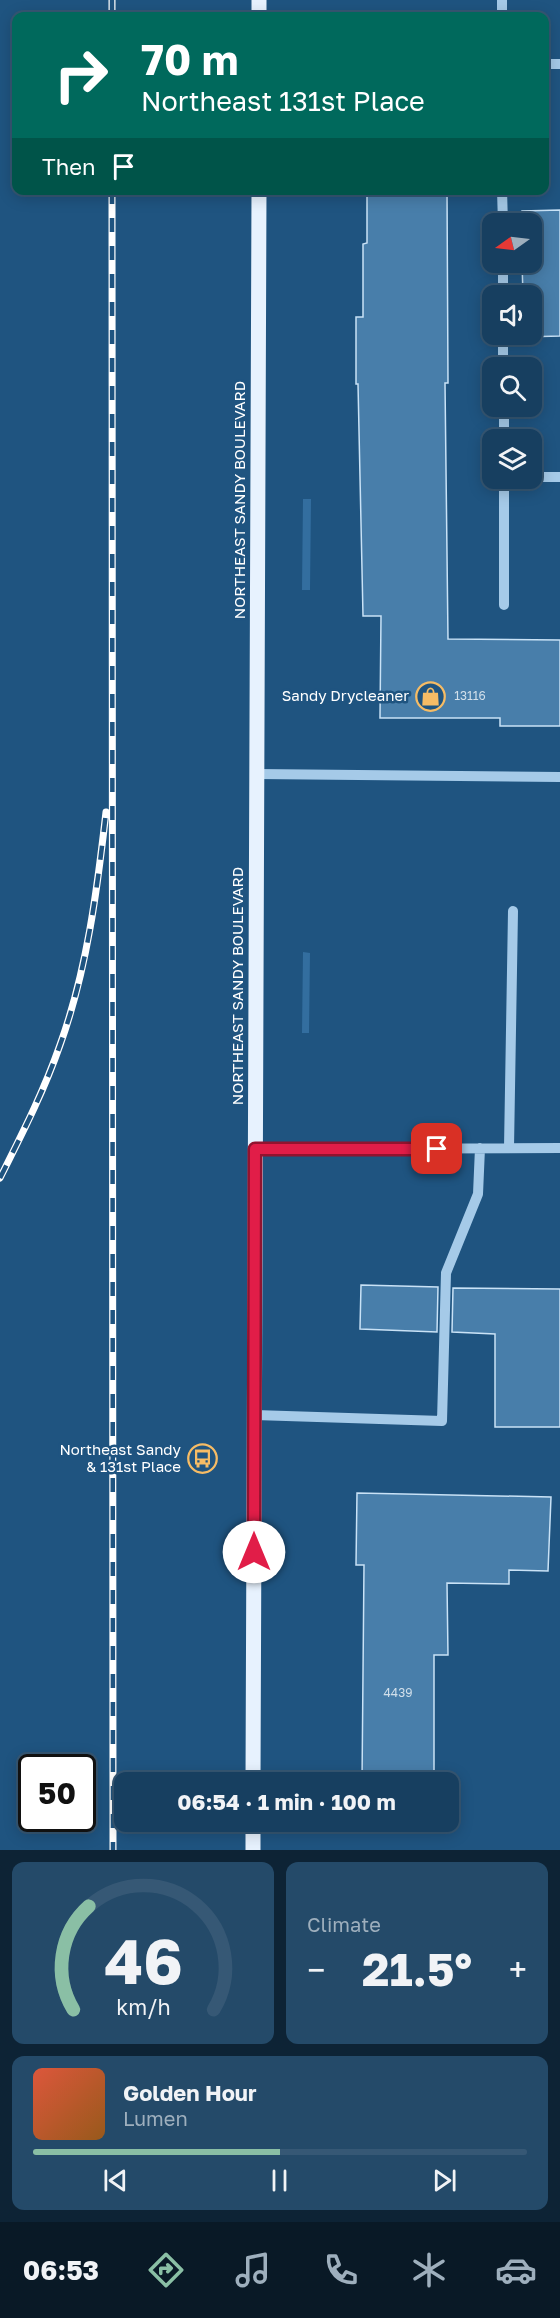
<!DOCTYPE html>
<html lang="en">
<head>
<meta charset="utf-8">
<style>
	:root { --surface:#173f60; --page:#244a69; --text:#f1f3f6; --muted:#9eafbd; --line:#365875; --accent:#8abfa5 }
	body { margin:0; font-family:"Golos Text",sans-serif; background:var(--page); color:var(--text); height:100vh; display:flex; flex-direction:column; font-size:22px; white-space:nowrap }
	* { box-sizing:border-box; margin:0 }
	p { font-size:20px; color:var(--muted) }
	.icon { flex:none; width:33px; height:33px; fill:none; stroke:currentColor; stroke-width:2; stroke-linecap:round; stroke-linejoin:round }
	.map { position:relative; height:1850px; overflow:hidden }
	.side { display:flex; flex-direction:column; gap:12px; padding:12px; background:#0d2335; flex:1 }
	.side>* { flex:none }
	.guide { position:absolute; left:12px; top:12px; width:537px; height:183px; border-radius:12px; box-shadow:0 3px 15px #0003,0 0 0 2px var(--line); background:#00695c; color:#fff; overflow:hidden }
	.needle { width:39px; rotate:256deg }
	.controls { position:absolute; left:482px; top:213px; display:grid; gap:12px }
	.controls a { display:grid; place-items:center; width:60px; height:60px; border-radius:12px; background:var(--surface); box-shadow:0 3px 15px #0003,0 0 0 2px var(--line); font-size:30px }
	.speed { position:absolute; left:18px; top:1754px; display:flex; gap:12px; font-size:30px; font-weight:700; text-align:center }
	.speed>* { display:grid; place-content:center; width:78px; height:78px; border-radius:50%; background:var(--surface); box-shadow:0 3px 15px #0003,0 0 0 2px var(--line); line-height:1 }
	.speed .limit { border:3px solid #111; border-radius:9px; background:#fff; color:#111 }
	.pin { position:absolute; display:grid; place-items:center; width:51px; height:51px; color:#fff; margin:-26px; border-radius:12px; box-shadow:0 3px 9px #0006 }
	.me { position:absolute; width:66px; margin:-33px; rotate:0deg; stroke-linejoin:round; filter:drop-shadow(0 0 4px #0008) }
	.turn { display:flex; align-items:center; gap:21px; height:126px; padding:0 30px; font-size:27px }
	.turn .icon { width:78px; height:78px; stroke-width:2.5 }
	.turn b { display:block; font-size:42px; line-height:51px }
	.then { display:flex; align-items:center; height:57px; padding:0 30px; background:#0003; gap:12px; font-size:22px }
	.big { font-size:45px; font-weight:700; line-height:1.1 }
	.side .card { flex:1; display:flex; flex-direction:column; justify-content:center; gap:9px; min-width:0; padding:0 21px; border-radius:12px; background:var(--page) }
	.side .dial { align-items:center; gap:0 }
	.dial svg { height:156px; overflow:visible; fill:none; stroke:var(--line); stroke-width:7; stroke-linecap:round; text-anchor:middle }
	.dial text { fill:var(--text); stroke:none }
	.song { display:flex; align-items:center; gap:18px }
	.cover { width:72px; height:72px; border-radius:9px; background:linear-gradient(135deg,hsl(10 70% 55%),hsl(30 70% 35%)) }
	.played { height:6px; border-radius:3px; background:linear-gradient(90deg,var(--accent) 50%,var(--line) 50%) }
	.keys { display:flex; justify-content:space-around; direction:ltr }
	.heat { display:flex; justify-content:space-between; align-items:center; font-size:33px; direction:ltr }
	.side .tiles { flex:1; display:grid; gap:12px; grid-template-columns:1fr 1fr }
	.card:last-child { grid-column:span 2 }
	.trip { position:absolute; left:114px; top:1772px; width:345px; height:60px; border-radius:12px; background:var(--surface); box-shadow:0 3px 15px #0003,0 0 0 2px var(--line); font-weight:700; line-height:60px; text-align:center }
	.tab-bar { display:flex; height:96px; justify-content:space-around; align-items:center; background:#091926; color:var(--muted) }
	.tab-bar .icon { width:42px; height:42px }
	.tab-bar .on { color:var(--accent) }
	.tab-bar b { font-size:27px; color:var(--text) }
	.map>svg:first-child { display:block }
	.green { fill:#336e9f }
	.building { fill:#487eaa; stroke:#c9e2f6; stroke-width:1.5 }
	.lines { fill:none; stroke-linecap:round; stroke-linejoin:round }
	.minor { stroke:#a5cae8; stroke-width:10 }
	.major { stroke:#e7f2fe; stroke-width:15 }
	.rail-casing { stroke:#fff; stroke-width:7 }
	.rail { stroke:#1f5480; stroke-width:4.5; stroke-dasharray:14; stroke-linecap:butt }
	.route-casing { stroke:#92132f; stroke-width:15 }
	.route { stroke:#e11d48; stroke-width:10 }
	.labels { text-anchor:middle; stroke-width:5; stroke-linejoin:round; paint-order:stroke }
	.number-label { font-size:12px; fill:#d1dfea }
	.street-label { font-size:15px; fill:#fff; stroke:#1f5480 }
	.poi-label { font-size:15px; fill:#fff; stroke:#1f5480; text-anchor:end }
</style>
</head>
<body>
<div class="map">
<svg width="560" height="1850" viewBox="0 0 560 1850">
	<rect width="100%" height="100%" fill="#1f5480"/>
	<!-- green -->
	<path class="green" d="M303,499H311L310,590H302Z
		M303,952L310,953L309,1033H302Z"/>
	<!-- building -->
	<path class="building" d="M367,190H447L448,383H445L448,639L560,640V726H500V718H380L381,616H363L358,384H356V317H363V244L367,243Z
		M560,210V336L523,337V334H531V296H523L522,262H531V224H522V211Z
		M361,1285L438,1287L437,1332L360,1329Z
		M453,1288L560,1289V1427H495V1334L452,1332Z
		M357,1493L551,1497L548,1571L509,1570V1584L447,1583L448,1655H434V1782H362L364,1565H356Z"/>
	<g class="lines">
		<!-- minor -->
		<path class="minor" d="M502,0V16
			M544,64H560
			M502,190L503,224
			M503,262V296
			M503,334V368
			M504,406V440
			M531,477H560
			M504,478V605
			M257,774L560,777
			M509,1148L513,911
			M255,1149L560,1148
			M255,1415L442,1421L446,1273L478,1194L480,1148"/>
		<!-- major -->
		<path class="major" d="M259,16V0
			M253,1782L259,190
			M253,1850V1821"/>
		<defs>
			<path id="rail" d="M112,0V16
				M112,190L113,1850
				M0,1178C22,1134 44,1091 60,1045C87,970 97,891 106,812"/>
		</defs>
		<!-- rail casing -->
		<use href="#rail" class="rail-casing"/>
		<!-- rail -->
		<use href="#rail" class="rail"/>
	</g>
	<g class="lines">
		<defs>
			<path id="route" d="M254,1552L255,1149H437"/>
		</defs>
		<!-- route casing -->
		<use href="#route" class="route-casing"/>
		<!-- route -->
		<use href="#route" class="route"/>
	</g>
	<!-- icons -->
	<defs>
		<symbol id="shop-ring" viewBox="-11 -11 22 22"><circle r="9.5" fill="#1f5480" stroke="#f6bc65" stroke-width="1.5"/><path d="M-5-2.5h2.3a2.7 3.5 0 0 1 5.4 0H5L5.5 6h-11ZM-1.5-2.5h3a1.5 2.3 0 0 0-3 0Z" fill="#f6bc65"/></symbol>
		<symbol id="bus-ring" viewBox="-11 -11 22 22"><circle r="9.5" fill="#1f5480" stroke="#f6bc65" stroke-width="1.5"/><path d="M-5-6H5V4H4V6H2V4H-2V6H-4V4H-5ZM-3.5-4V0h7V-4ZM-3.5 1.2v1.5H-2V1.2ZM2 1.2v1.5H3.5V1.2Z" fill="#f6bc65"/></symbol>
	</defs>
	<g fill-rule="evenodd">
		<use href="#shop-ring" x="414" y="680" width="33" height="33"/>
		<use href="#bus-ring" x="186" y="1442" width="33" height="33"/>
	</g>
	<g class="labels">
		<!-- number labels -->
		<g class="number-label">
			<text x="470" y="700">13116</text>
			<text x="398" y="1697">4439</text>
		</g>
		<!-- street labels -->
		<g class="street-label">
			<text transform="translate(240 500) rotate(-90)" y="5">NORTHEAST SANDY BOULEVARD</text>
			<text transform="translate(238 986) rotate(-90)" y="5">NORTHEAST SANDY BOULEVARD</text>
		</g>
		<!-- poi labels -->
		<g class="poi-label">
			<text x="409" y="701">Sandy Drycleaner</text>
			<text x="181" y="1455">Northeast Sandy<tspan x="181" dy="17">&amp; 131st Place</tspan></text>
		</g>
	</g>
</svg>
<div class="controls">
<a><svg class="needle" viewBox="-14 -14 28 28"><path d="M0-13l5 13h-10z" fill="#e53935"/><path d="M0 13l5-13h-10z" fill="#9eafbd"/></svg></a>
<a><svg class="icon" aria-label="sound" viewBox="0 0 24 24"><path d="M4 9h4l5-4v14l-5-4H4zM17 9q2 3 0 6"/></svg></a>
<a><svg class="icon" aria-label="search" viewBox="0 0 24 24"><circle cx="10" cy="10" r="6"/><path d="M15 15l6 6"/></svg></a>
<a><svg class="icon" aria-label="layers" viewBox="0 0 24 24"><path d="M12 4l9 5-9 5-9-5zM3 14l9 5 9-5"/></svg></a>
</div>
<div class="speed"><div class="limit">50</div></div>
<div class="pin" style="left:437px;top:1149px;background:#d93025"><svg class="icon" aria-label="arrive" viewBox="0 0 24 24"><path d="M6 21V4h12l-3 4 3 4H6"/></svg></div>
<svg class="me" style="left:254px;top:1552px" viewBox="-20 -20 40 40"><circle r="19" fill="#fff"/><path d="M0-13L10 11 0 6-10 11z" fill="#e11d48"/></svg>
<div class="trip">06:54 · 1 min · 100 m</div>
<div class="guide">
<div class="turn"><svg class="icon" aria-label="right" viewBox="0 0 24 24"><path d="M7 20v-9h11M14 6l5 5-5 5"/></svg><div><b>70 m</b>Northeast 131st Place</div></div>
<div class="then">Then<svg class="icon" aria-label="arrive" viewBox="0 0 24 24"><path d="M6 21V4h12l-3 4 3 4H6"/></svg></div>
</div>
</div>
<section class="side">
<div class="tiles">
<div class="card dial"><svg viewBox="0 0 100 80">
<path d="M14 69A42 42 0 1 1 86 69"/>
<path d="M14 69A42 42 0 0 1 22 16" stroke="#8abfa5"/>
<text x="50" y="56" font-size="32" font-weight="700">46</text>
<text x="50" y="72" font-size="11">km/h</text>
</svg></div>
<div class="card"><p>Climate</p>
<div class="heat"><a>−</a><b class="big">21.5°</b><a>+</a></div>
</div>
<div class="card">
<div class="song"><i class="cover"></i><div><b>Golden Hour</b><p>Lumen</p></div></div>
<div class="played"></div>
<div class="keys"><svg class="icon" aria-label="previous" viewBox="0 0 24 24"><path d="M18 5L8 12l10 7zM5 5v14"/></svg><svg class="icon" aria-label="pause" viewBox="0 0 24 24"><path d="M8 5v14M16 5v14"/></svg><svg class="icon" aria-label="next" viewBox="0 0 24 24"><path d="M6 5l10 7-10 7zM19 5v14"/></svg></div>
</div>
</div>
</section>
<nav class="tab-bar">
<b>06:53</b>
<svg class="icon on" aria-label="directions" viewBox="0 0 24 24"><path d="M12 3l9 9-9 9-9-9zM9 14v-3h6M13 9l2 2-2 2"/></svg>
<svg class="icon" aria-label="music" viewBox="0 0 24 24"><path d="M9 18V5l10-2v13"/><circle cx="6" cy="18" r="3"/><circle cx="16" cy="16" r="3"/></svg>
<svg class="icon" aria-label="phone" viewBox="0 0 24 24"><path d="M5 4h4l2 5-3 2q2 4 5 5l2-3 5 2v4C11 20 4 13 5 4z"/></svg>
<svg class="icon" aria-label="climate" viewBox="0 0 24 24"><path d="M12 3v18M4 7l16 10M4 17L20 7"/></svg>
<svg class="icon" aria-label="car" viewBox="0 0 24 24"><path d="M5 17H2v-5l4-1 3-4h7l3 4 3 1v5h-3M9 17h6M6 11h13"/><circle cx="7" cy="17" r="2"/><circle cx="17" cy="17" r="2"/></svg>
</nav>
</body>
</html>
